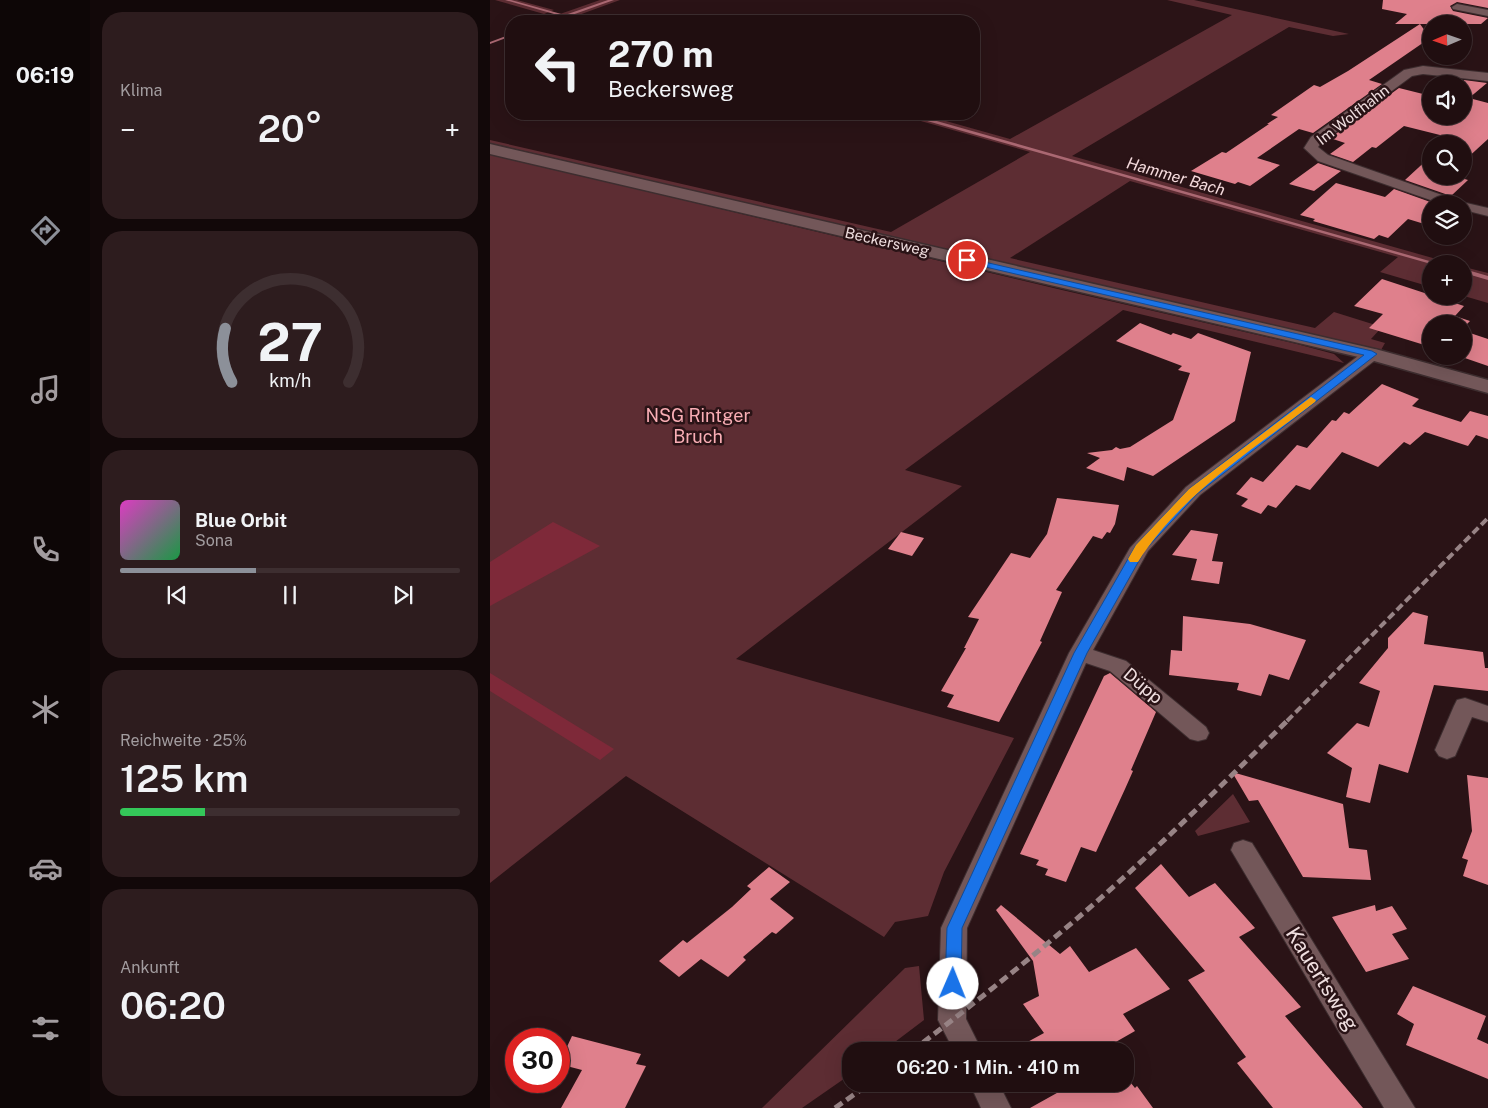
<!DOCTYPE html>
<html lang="de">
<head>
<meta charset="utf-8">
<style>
	:root { --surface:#200e10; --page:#2d1c1e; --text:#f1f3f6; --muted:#a29c9f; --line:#3d2e30; --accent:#8c9099 }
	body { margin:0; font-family:"Public Sans",sans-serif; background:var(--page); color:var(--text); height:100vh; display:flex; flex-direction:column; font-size:19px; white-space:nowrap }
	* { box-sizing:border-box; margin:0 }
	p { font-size:16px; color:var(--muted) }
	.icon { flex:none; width:28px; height:28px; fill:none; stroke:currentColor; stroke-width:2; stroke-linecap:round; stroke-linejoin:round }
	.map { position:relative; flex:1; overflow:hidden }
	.drawer { display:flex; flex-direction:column; gap:12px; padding:12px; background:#120809; width:400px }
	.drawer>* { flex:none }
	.hud { position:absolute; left:15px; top:15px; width:475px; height:105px; border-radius:20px; box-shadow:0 5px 20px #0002,0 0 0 1px var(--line); background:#200e10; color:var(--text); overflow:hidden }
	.needle { width:32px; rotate:268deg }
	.controls { position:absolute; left:932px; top:15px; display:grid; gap:10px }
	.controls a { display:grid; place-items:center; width:50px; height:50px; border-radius:50%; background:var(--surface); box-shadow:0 5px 20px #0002,0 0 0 1px var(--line); font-size:25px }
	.speed { position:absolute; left:15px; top:1028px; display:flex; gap:10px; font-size:25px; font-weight:700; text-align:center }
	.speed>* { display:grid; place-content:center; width:65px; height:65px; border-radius:50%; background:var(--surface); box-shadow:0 5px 20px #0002,0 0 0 1px var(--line); line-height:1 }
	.speed .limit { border:8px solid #d22; background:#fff; color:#111 }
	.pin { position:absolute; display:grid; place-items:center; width:42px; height:42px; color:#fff; margin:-21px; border:2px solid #fff; border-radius:50%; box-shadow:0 1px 5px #0007 }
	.me { position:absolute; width:55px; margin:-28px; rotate:1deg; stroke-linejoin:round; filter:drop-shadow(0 0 4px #0008) }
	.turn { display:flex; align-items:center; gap:18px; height:105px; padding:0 20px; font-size:22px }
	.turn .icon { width:65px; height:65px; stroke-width:2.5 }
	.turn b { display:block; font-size:35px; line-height:42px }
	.big { font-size:38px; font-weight:600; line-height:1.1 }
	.drawer .card { flex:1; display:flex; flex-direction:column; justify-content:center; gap:8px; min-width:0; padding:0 18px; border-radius:20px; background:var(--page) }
	.drawer .dial { align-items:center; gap:0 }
	.dial svg { height:130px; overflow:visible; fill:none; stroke:var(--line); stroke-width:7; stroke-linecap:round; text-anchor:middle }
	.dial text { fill:var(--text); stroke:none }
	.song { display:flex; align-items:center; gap:15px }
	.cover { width:60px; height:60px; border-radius:8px; background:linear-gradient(135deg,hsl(310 70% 55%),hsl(140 70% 35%)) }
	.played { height:5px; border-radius:2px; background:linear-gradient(90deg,var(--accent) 40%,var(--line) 40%) }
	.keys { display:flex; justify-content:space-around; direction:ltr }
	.heat { display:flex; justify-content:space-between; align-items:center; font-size:28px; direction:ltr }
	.charge { height:8px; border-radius:4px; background:linear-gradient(90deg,#34c759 25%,var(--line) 0) }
	.trip { position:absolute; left:352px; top:1042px; width:292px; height:50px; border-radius:20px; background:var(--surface); box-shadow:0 5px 20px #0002,0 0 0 1px var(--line); font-weight:600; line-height:50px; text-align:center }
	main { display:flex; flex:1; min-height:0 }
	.menu { display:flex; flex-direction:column; width:90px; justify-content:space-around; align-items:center; background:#0d0606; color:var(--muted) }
	.menu .icon { width:35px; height:35px }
	.menu .on { color:var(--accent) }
	.menu b { font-size:22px; color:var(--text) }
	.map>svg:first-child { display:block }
	.green { fill:#5d2d33 }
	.forest { fill:#7e2939 }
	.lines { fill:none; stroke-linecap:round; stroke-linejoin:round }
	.stream { fill:#aa6872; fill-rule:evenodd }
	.building { fill:#df808c }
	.minor-casing { stroke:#3d2d2f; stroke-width:2 }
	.tertiary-casing { stroke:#3d2d2f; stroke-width:3 }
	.minor { fill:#735759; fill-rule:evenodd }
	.tertiary { fill:#735759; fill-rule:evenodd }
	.rail-far1 { stroke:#978385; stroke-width:4; stroke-dasharray:8 4; stroke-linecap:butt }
	.rail { stroke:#978385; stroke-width:5; stroke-dasharray:9 5; stroke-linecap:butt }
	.route { fill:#1a73e8; stroke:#114b97 }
	.slow { fill:#f59e0b }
	.labels { text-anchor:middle; stroke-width:5; stroke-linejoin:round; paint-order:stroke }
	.far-street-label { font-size:15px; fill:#efdedf; stroke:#2a1316 }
	.far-water-label { font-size:16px; font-style:italic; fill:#f5dbdd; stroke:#2a1316 }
	.park-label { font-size:18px; fill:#f9aeb5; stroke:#2a1316 }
	.street-label { font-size:18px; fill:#efdedf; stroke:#2a1316 }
	.near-street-label { font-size:21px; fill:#efdedf; stroke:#2a1316 }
</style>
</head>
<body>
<main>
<nav class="menu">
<b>06:19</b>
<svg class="icon on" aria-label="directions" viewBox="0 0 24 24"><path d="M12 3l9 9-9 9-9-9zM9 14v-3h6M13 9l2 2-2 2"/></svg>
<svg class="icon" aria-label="music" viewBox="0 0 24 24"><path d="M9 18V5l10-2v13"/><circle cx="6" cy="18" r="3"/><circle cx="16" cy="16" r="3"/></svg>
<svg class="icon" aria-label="phone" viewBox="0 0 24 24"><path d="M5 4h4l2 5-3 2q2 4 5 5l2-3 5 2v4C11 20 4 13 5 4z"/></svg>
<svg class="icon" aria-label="climate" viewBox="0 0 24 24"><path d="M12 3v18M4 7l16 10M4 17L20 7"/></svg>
<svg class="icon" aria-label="car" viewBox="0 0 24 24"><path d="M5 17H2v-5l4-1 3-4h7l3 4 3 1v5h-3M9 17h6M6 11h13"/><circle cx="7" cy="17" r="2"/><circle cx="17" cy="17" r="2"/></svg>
<svg class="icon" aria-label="filters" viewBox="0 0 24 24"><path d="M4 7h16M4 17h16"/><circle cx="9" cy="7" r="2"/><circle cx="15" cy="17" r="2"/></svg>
</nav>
<section class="drawer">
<div class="card"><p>Klima</p>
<div class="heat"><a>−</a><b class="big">20°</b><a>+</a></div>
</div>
<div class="card dial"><svg viewBox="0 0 100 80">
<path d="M14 69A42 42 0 1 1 86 69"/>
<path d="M14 69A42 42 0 0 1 10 36" stroke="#8c9099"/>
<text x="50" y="56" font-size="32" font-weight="700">27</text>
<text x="50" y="72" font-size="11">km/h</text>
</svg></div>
<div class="card">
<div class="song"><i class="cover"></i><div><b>Blue Orbit</b><p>Sona</p></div></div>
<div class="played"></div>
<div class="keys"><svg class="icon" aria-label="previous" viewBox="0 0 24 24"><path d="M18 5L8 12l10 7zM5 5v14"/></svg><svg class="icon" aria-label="pause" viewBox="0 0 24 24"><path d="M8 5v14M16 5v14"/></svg><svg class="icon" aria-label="next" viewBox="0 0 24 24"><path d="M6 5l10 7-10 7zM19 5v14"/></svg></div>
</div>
<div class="card"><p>Reichweite · 25%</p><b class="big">125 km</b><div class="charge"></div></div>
<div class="card"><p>Ankunft</p><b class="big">06:20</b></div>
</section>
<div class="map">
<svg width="998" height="1108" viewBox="0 0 998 1108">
	<rect width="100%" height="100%" fill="#2a1316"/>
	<!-- green -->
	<path class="green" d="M5,0H27L64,10L54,14Z
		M110,0H130L86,16L103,21L75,20L50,21Z
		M677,0H704L859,34L843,36L799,27L582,156L964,264H941V287L890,272L908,257L640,181L520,258L825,328L844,312L892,327L881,339L895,343L891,350L0,143V140L401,232L540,152L406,114H431L520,139L742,15Z
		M0,154L572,290L807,344L844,354L854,363L633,310L415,470L472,486L246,659L524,738L454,872L438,916L405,922L394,937L136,776L0,883Z
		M974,267L998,273V303L974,296Z
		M743,794L760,822L708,836L705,831Z
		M429,966L434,1020L393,1051H361V1074L312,1108H272L415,968Z"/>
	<!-- forest -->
	<path class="forest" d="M63,522L110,546L0,606V562Z
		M0,673L124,749L110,760L0,691Z"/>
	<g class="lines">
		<!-- stream -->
		<path class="stream" d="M15,0H21L75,15L118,0H124L79,16L94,21C88,21 82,18 76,18C71,18 65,21 59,21L71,16Z
			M21,34V36L0,44V42Z
			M416,114H422L950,264H941L416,115Z
			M974,269L998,276V280L974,273Z"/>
	</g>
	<!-- building -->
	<path class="building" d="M893,0H998V8L967,2L960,6L963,11L998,18L991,24H930L940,38L879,80L892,84L823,133L809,129L767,158L790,165L760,186L748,182L745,184L701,171L732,152L736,153L779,124H777L788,117L781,115L824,85L830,87L858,71L930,24H905L917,14L892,9Z
		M974,80L997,83L979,98L998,103V139L974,161V144H956L962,138L914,126L886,148L882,147L863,162L840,154L855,143L840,138L909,88L941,96V116H974Z
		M941,156V176H965L978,180L961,196L915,180Z
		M828,163L851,171L824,191L799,184Z
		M846,183L895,197L904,189L946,204H941V226L918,219L898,238L889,235L884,239L823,221L825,219L810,215Z
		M892,279L974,306L965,316L980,321L974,327V324H941V347L879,328L893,314L864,306Z
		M650,323L681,335L683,333L701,339L708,333L761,352L745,421L663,476L637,467L634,481L596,468L610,458L597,453L622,450L626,447L630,449L640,447L683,420L700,373L688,370L692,366L626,341Z
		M974,331L998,339V366L969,356H974Z
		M892,384L929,399L922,406L971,422L980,411L998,416V439L986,435L978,446L935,432L920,445L914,442L888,467L852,452L820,490L806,485L786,508L778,505L771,514L751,506L758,499L746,494L761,477L773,482L807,445L817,448L842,420L846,421L854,412L859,414Z
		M567,498L629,505L625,524L620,533L617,532L612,539L603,536L566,590L572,592L550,641L552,642L509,722L457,707L464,695L451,691L476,648H474L489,619L478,617L521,553L540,558L557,534Z
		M701,530L728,534L722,561L733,562L729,584L701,580L707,559L682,555Z
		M411,532L434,538L422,556L398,549Z
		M923,612L938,616L934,644L993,652L995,668H998V691L944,685L918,773L889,764L880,803L856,797L862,768L837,753L867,723L879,727L890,691L869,683L898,648V638Z
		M693,616L760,624L816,640L799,680L779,674L771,696L747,690L749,683L679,675L681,650L692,651Z
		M620,673L666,712L641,770L643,771L635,789L606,852L591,847L576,882L555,875L558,869L546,865L549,860L530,854L614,676Z
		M742,772L853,804L859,848L877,850L881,880L813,877L768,800L759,801Z
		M977,775L998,778V885L973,876L978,860L972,858L982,831Z
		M671,864L699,897L725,883L765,928L749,937L811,1007L795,1016L873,1108H783L747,1063L756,1057L698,980L715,971L645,888Z
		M279,867L300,882L280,899L304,918L286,934L282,932L253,957L256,960L238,977L211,959L189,977L169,961L193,940L197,943L242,907L261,889L257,886Z
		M511,905L570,954L580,946L599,972L646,948L680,989L633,1014L645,1031L610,1051H521L554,1033L533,1004L549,996L543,961L506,910Z
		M885,905L886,911L902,906L917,929L902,934L919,959L876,972L842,917Z
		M923,986L996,1016L987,1039L998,1044V1079L916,1045L924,1024L907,1014Z
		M82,1036L151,1054L146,1064L156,1066L135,1108H71L92,1070L69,1064Z
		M636,1077L645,1088L647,1086L663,1108H540L583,1084H636Z"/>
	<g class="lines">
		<defs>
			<path id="minor" d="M967,4L998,10V16L963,9L962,7Z
				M933,66L998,73V81L933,74L922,76L831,143L828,147L838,155L972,202L998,208V216L974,210V204H952L828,161L814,148L821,137L914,70Z
				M882,349L888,350L890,354L888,358L710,495L658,551L603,650L636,661L716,727L719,733L716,739L708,741L700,739L620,671L596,663L477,928L476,1019L492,1051H464L448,1020L451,928L579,653L640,548L696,487L876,350Z
				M975,698L998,706V722L982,717L965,756L957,759L949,756L945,750L964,706L967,700Z
				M753,840L762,843L925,1108H894L741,850L744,843Z
				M480,1084H509L521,1108H491Z"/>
			<path id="tertiary" d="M0,144L889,350L998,380V393L877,359L0,154Z"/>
		</defs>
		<!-- minor casing -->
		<use href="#minor" class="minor-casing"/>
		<!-- tertiary casing -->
		<use href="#tertiary" class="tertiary-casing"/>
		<!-- minor -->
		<use href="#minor" class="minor"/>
		<!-- tertiary -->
		<use href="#tertiary" class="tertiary"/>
		<!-- rail-far1 -->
		<path class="rail-far1" d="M797,721L998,518"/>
		<!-- rail -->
		<path class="rail" d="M422,1051C481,1006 540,959 597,910C666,850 732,785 798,720
			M345,1108L379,1084"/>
	</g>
	<!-- route -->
	<path class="route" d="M477,258L882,351L887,354L707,494L655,550L597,653L472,928L471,984L468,988L463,990L457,988L455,984L457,928L584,653L646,545L699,489L874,355L474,262V259Z"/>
	<!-- slow -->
	<path class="slow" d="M821,397L826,400L825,402C764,449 689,496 648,562H640L638,559L646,545L699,489Z"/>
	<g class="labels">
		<!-- far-street labels -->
		<g class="far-street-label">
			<text transform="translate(863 115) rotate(-38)" y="5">Im Wolfhahn</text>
			<text transform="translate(397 242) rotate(13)" y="5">Beckersweg</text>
		</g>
		<!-- far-water labels -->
		<g class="far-water-label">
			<text transform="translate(686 176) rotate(16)" y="6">Hammer Bach</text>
		</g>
		<!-- park labels -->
		<g class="park-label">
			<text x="208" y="422">NSG Rintger<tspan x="208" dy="21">Bruch</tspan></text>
		</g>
		<!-- street labels -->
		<g class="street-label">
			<text transform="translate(653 686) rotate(40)" y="6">Düpp</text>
		</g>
		<!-- near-street labels -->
		<g class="near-street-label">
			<text transform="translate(832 979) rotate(58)" y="7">Kauertsweg</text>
		</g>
	</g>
</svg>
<div class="controls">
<a><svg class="needle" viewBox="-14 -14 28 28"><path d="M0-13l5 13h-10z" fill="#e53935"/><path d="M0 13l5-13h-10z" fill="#a29c9f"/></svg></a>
<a><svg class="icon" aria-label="sound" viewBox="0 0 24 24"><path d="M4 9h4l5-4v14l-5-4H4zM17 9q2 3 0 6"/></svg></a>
<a><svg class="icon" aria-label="search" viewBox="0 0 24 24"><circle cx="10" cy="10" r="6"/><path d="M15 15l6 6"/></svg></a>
<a><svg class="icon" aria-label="layers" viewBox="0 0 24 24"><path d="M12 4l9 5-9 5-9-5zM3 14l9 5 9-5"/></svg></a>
<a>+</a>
<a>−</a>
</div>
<div class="speed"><div class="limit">30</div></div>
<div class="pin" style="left:477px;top:260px;background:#d93025"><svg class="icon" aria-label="arrive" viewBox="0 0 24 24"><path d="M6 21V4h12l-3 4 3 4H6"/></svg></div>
<svg class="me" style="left:463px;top:984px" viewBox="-20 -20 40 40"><circle r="19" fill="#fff"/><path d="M0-13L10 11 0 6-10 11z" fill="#1a73e8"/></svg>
<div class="trip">06:20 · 1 Min. · 410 m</div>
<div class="hud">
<div class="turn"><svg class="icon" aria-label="left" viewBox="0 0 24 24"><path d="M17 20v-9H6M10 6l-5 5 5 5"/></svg><div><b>270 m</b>Beckersweg</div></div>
</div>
</div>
</main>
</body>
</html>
